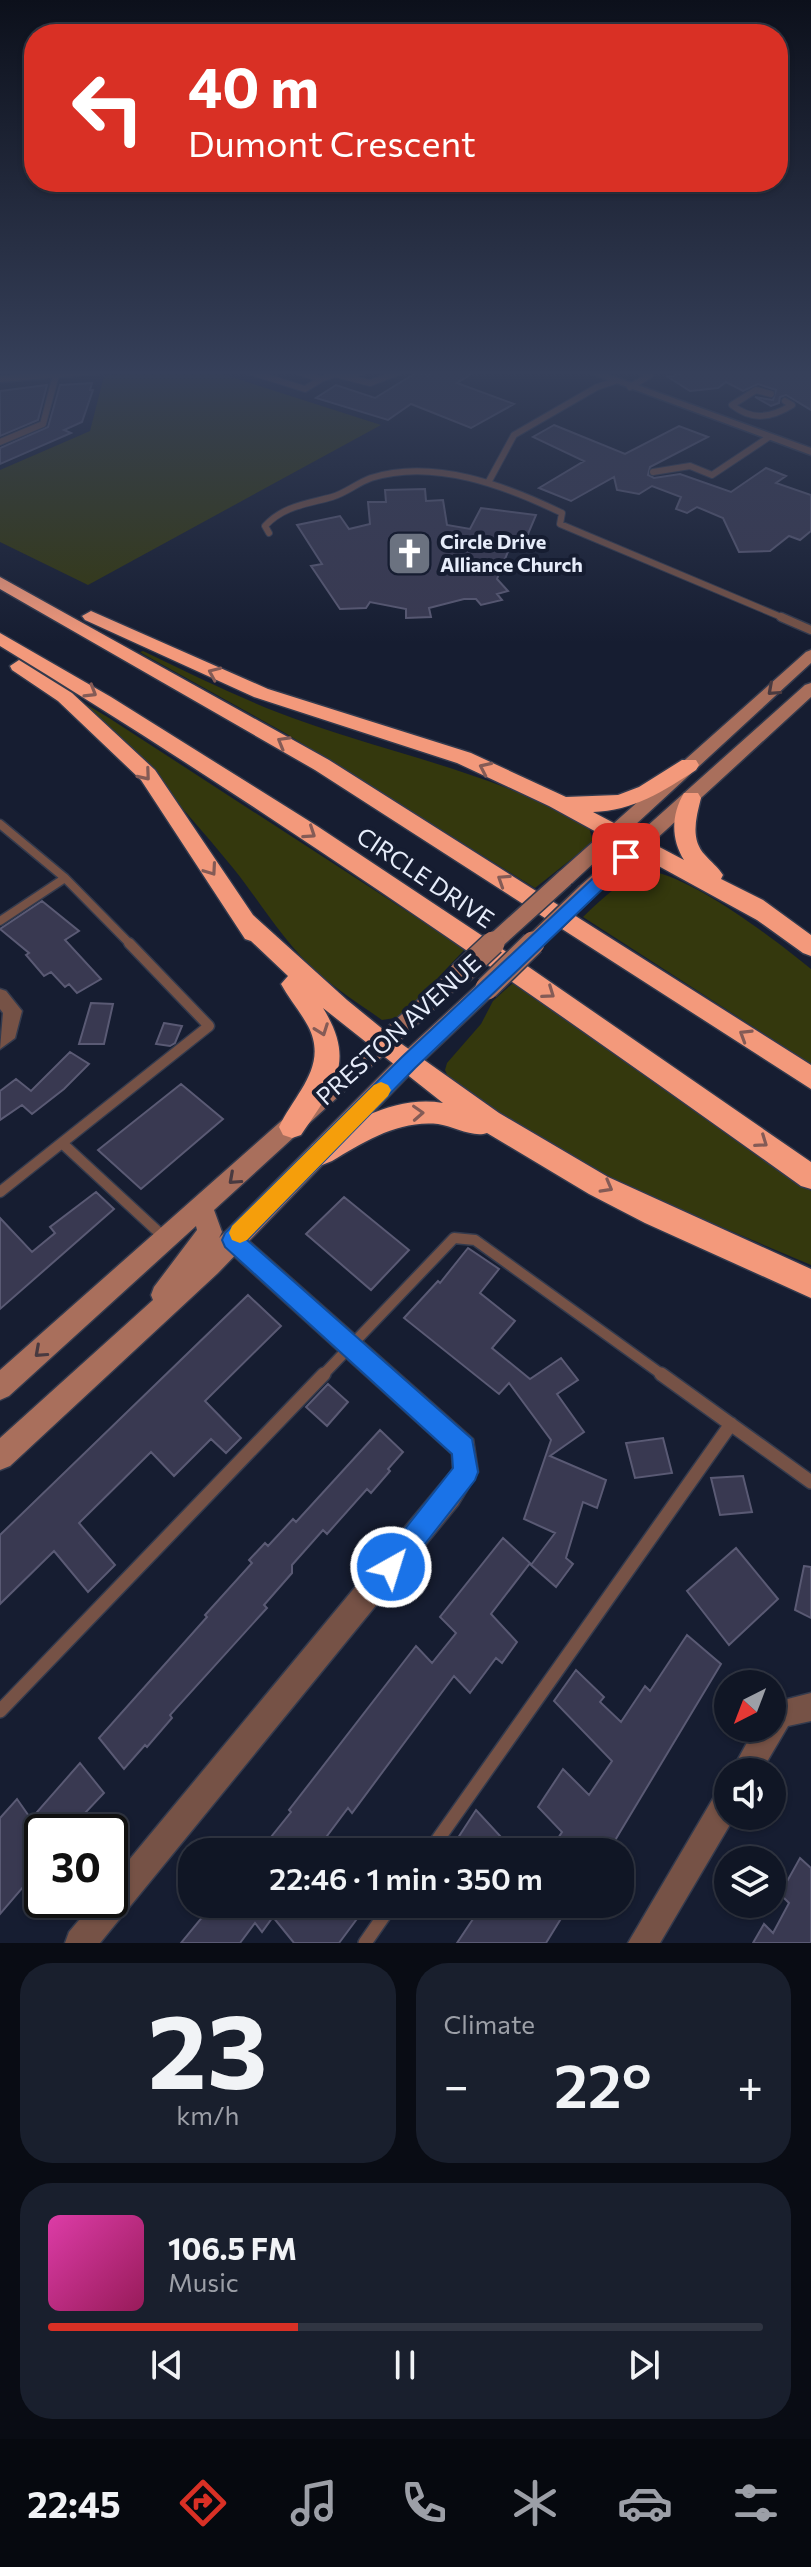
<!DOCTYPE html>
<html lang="en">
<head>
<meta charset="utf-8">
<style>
	:root { --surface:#101625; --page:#191f2d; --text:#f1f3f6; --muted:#9c9fa7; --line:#303542; --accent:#d93025 }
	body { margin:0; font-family:Commissioner,sans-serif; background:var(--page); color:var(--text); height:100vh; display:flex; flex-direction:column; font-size:30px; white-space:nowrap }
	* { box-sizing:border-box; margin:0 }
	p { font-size:26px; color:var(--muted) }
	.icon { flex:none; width:44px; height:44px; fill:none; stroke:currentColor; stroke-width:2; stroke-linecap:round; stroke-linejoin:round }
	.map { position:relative; height:1943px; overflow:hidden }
	.drawer { display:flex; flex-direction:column; gap:20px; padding:20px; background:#090c14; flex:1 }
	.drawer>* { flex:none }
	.top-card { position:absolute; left:24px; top:24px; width:764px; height:168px; border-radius:32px; box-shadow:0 2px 6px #0004,0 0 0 2px var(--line); background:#d93025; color:#fff; overflow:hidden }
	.needle { width:52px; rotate:222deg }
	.fabs { position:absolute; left:714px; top:1670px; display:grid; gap:16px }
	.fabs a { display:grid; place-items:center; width:72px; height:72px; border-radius:50%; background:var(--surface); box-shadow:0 2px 6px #0004,0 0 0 2px var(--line); font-size:40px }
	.speed { position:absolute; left:24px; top:1814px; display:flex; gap:16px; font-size:40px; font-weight:700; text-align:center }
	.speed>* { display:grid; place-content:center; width:104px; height:104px; border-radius:50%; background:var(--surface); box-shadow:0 2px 6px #0004,0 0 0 2px var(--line); line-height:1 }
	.speed .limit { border:4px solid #111; border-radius:12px; background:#fff; color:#111 }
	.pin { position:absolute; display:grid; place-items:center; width:68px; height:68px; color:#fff; margin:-34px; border-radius:16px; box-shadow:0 4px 12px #0006 }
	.me { position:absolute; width:88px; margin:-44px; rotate:39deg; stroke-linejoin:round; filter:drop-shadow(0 0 6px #0008) }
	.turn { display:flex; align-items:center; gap:28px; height:168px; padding:0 32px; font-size:36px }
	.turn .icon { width:104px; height:104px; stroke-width:2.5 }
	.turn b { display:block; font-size:56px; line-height:68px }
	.big { font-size:60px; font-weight:600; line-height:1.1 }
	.drawer .widget { flex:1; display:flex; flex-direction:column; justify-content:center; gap:12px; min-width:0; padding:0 28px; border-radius:32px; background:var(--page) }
	.drawer .dial { align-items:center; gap:0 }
	.dial b { font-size:104px; line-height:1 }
	.song { display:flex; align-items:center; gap:24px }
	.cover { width:96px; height:96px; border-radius:12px; background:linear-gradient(135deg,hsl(320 70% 55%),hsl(330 70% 35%)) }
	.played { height:8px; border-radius:4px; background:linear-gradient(90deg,var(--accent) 35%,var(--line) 35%) }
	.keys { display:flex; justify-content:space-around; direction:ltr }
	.heat { display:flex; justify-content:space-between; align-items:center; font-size:44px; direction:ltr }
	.drawer .tiles { flex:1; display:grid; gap:20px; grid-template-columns:1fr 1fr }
	.widget:last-child { grid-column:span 2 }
	.trip { position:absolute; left:178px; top:1838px; width:456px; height:80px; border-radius:32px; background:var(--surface); box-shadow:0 2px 6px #0004,0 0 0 2px var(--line); font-weight:600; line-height:80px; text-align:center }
	.menu { display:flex; height:128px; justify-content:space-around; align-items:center; background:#06090f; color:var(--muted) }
	.menu .icon { width:56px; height:56px }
	.menu .active { color:var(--accent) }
	.menu b { font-size:36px; color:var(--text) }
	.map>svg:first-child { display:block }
	.green { fill:#34380d }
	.building { fill:#393951; stroke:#5a5a74; stroke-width:2 }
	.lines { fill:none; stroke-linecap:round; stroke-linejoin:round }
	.service-far3-casing { stroke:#333a4d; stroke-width:8 }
	.service-far2-casing { stroke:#333a4d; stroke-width:11 }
	.service-far1-casing { stroke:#333a4d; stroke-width:13 }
	.service-casing { stroke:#333a4d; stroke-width:16 }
	.minor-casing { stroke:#333a4d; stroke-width:3 }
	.secondary-casing { stroke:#333a4d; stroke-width:3 }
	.motorway-casing { stroke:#333a4d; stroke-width:3 }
	.service-far3 { stroke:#765246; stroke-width:6 }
	.service-far2 { stroke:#765246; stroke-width:8 }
	.service-far1 { stroke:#765246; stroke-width:10 }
	.service { stroke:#765246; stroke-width:13 }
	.minor { fill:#765246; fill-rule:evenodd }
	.secondary { fill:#a96f5c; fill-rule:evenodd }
	.motorway { fill:#f3997b; fill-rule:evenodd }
	.secondary-bridge-far1-casing { stroke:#333a4d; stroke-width:20; stroke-linecap:butt }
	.secondary-bridge-casing { stroke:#333a4d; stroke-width:26; stroke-linecap:butt }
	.secondary-bridge-far1 { stroke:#a96f5c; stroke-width:17 }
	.secondary-bridge { stroke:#a96f5c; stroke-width:23 }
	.oneway { stroke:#845b56 }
	.oneway2 { stroke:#493a40 }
	.route { fill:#1a73e8; stroke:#114b97; stroke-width:2 }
	.slow { fill:#f59e0b }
	.labels { text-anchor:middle; stroke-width:8; stroke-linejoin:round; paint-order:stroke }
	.far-poi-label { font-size:20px; font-weight:bold; fill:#e6ecfa; stroke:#161d31; text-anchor:start }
	.street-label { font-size:24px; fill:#e6ecfa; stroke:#161d31 }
</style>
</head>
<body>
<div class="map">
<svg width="811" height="1943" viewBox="0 0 811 1943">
	<rect width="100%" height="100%" fill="#161d31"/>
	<!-- green -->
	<path class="green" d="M157,371H213L381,425L88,585L0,542V470L90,431L104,376Z
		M143,651C196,676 248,703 304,722C400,756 500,775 589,827L593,842L535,888L285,733L143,654L140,652Z
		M79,700L109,718L465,949L401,1017L382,1020C361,1005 337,990 318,973C283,942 262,904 233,868C184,808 134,754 79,700Z
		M650,871C696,879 774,939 811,969V1064L583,917C601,900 625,876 650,871Z
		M514,982L811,1191V1265L655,1199L580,1163L516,1127L448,1077L445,1070L447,1063L481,1024L493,1001Z"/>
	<!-- building -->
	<path class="building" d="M435,371H476L457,383L514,404L471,428L411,404L388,420L316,398L336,385L375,398L417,372L428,376Z
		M691,371H811V410L786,395L780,397L779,403L771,406L755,397L773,400L776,390L758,384L743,391L726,382L718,388L690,391L668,377Z
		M92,383L90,390H93L82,422L64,430L71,433L0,464V448L48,427L60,385Z
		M47,385L38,420L0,436V391Z
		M554,425L625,454L679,426L708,437L650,467L648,475L654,478L680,474L731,492L766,468L786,476L776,483L811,495V531L800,540L789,536L770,551L739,552L723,518L697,507L687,513L676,509L681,497L652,486L639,494L617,490L614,477L571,501L539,488L584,461L533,437Z
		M425,489L426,501L443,500L447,525L470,529L481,508L536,515L523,546L511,544L497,579L508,591L497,594L502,600L481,605L476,599H464L429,608L431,617L406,618V609L370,602L366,608L340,609L311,566L322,564L297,525L340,516L349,529L370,524L368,502H386L385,490Z
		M42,901L79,931L65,940L101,979L77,993L69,984L65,987L51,972L44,976L26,955L29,953L0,929Z
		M91,1003L113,1004L104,1044H79Z
		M164,1023L182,1026L175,1043L170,1046L156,1044Z
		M70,1052L89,1064L64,1089L32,1114L22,1105L0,1120V1091L16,1079L31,1091Z
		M181,1084L223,1119L141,1189L98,1150Z
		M96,1192L114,1209L0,1309V1218L32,1252L55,1233L50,1227Z
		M344,1197L409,1250L371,1290L306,1234Z
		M468,1248L499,1269L480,1293L515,1321L492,1348L530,1379L561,1358L578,1380L557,1394L584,1432L550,1456L606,1480L597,1508L583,1502L566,1558L573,1564L556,1587L531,1565L555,1533L524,1519L551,1440L509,1383L499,1394L404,1318L438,1281L440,1283Z
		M248,1295L281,1326L205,1401L241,1438L226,1453L211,1439L174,1476L151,1452L79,1523L115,1565L88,1592L54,1551L0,1604V1535Z
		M328,1384L348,1402L327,1426L306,1407Z
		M380,1430L403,1452L388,1469L390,1471L371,1493L367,1489L327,1534L323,1530L292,1565V1573L264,1605L267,1608L170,1715L172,1718L147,1747L145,1745L124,1769L99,1738L207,1617L205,1615L252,1563L249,1560L265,1543L268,1546L293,1519L296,1522Z
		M663,1438L672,1473L635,1478L626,1443Z
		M743,1476L752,1512L720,1515L711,1478Z
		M503,1538L530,1563L491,1614L517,1642L502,1663L496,1658L470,1693L454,1676L352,1813L348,1808L315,1852H275L267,1842L291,1812L289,1810L416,1646L432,1663L456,1633L440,1617Z
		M736,1548L778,1599L729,1645L687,1591Z
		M804,1566L811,1567V1618L795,1610Z
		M687,1635L721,1664L608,1852H549L562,1832L538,1807L563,1769L589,1795L612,1761L554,1701L576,1670L604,1697L600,1702L621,1722L645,1686L650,1691Z
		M80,1763L104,1793L67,1832H42V1865L0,1914V1818L17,1799L31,1819Z
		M476,1810L502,1838L492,1852H461L454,1844Z
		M800,1858L811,1868V1943H753L764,1924L773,1933L789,1903L780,1894Z
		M213,1904H312L321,1916L330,1904H368L339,1943H294L273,1917L262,1932L255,1923L240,1943H181Z
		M483,1904H570L546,1943H457Z"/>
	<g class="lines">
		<defs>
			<path id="service-far3" d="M248,371L305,389L321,379
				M296,371L321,379L335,374L332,371
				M335,374L370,383L401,371
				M348,377L364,371
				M630,387L650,375L639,371
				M771,394L756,390L732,405C752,421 771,418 792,405L785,401
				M0,442L43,424L56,375
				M653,472L690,466L712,475L769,437
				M489,481L514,435L597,387L615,381
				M269,533L265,526C283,506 307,504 332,497C346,493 357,483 371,478C434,458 506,486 562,513L560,524L786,619"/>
			<path id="service-far2" d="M781,617L811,630
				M0,824L65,878L131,945
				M0,921L65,878"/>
			<path id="service-far1" d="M62,1143L166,1239
				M0,1192L209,1026L129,943
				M322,1376L454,1238L475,1240L664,1376"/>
			<path id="service" d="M661,1374L811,1482
				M0,1711L324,1374
				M429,1852L731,1424
				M365,1943L392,1904"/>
			<path id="minor" d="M59,371H102L97,374L0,382V376Z
				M584,371H599L811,448V455Z
				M0,989L6,991L22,1011L15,1038L0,1049L3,1013L0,1009Z
				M232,1230L240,1233L473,1439L478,1472L458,1505L100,1943H65L69,1932L96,1900H110V1883L453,1469L452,1454L224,1247L221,1240L224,1233Z
				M811,1693V1721L788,1726L761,1772H731L755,1728H772V1703Z
				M728,1786V1816H735L660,1943H628L718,1790Z"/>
			<path id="secondary" d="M811,650V663L572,883H558L556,878L558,873L806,652Z
				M811,683V697L593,897H579L577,892L579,887L805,685Z
				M460,966L467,969L470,974L467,979L214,1210L222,1232L219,1238L400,1056L480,982H494L497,988L494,994L416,1068L218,1273L10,1466L0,1470V1438L153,1300L151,1295L154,1287L197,1230L196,1226L9,1396L0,1400V1370L453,969Z"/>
			<path id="motorway" d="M0,577L329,760L811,1065V1089L315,770L0,589Z
				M91,611L268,689L471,753L566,797L618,795L639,787L682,760H696L699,765L696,770C664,791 633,811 593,812L684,860C671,839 671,815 684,793H698L701,798C696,818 690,839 705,855C711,862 718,867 723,875L721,879L763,900L811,935V956L803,953L757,920L549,806L457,763L254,697L85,620L82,616Z
				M0,633L111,697L317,826L520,961L811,1162V1189L801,1186C539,998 275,814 0,646Z
				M19,660L72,693L155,770L253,915L347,1000L396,1040L499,1113L608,1177L811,1269V1298L645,1223L589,1194L487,1133C473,1138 453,1126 438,1124C398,1120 364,1142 332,1161L322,1165L312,1161L308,1153L312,1145C351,1122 396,1095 443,1103L323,1008C357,1063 333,1087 301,1135L292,1138L283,1135L279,1127C295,1093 329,1066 308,1026C300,1011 289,999 281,984L288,976L251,941L245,939L141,780L58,701L12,670L10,666Z"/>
		</defs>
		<!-- service-far3 casing -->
		<use href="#service-far3" class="service-far3-casing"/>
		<!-- service-far2 casing -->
		<use href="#service-far2" class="service-far2-casing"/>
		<!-- service-far1 casing -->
		<use href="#service-far1" class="service-far1-casing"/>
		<!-- service casing -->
		<use href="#service" class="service-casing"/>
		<!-- minor casing -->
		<use href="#minor" class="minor-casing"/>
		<!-- secondary casing -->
		<use href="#secondary" class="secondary-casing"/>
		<!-- motorway casing -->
		<use href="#motorway" class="motorway-casing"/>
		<!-- service-far3 -->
		<use href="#service-far3" class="service-far3"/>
		<!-- service-far2 -->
		<use href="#service-far2" class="service-far2"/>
		<!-- service-far1 -->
		<use href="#service-far1" class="service-far1"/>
		<!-- service -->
		<use href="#service" class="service"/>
		<!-- minor -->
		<use href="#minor" class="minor"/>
		<!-- secondary -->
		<use href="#secondary" class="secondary"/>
		<!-- motorway -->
		<use href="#motorway" class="motorway"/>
		<defs>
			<path id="secondary-bridge-far1" d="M491,945L565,878
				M531,945L586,892"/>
			<path id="secondary-bridge" d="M460,974L493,943
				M487,988L533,943"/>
		</defs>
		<!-- secondary-bridge-far1 casing -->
		<use href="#secondary-bridge-far1" class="secondary-bridge-far1-casing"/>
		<!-- secondary-bridge casing -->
		<use href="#secondary-bridge" class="secondary-bridge-casing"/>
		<!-- secondary-bridge-far1 -->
		<use href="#secondary-bridge-far1" class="secondary-bridge-far1"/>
		<!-- secondary-bridge -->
		<use href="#secondary-bridge" class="secondary-bridge"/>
	</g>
	<!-- one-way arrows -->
	<defs><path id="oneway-chevron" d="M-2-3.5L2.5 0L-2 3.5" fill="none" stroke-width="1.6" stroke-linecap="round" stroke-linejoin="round" transform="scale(2)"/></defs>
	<g class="oneway">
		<use href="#oneway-chevron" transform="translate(214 673) rotate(-156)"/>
		<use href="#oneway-chevron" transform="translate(91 692) rotate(31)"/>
		<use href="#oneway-chevron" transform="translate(283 742) rotate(-150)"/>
		<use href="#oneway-chevron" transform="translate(485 768) rotate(-155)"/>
		<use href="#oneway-chevron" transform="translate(145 775) rotate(50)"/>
		<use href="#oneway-chevron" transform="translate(310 833) rotate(34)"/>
		<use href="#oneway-chevron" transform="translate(211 870) rotate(55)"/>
		<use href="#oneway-chevron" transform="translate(503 880) rotate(-147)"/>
		<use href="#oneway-chevron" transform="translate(549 993) rotate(35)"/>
		<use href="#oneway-chevron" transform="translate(322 1030) rotate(70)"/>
		<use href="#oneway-chevron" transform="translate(745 1035) rotate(-148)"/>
		<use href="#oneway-chevron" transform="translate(418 1113) rotate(-3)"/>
		<use href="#oneway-chevron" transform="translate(762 1142) rotate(35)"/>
		<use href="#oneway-chevron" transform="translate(607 1187) rotate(29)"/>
	</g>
	<g class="oneway2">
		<use href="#oneway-chevron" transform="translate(773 690) rotate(138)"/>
		<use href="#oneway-chevron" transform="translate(234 1179) rotate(138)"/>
		<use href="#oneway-chevron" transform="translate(40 1352) rotate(138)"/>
	</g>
	<!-- sky -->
	<linearGradient id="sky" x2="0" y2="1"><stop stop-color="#0c101b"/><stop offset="0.58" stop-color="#36405a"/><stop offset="1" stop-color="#36405a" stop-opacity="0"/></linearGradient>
	<rect width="811" height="643" fill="url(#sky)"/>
	<!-- route -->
	<path class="route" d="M626,851L634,857L632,861L415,1068L247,1240L472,1439L478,1472L475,1480L400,1576L391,1580L382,1576L378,1567L382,1558L453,1468L452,1454L225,1247L222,1240L225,1233L402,1057L620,853Z"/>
	<!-- slow -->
	<path class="slow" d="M381,1082L388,1085L391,1090L388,1096L247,1240L240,1243L232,1240L229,1233L232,1226L374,1085Z"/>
	<!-- icons -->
	<defs>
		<symbol id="church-square" viewBox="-11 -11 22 22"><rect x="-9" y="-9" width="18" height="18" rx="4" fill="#6b7280" stroke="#161d31"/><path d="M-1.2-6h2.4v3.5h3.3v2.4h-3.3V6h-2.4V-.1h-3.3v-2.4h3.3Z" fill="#fff"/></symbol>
	</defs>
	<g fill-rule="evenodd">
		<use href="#church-square" x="384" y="528" width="51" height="51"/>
	</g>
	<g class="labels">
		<!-- far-poi labels -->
		<g class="far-poi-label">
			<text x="440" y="549">Circle Drive<tspan x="440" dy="23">Alliance Church</tspan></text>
		</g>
		<!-- street labels -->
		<g class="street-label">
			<text transform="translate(425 878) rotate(34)" y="8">CIRCLE DRIVE</text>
			<text transform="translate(399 1030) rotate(-42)" y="8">PRESTON AVENUE</text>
		</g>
	</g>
</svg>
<div class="fabs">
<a><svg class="needle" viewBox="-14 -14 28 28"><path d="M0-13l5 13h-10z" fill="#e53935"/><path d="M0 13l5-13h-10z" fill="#9c9fa7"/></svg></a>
<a><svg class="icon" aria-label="sound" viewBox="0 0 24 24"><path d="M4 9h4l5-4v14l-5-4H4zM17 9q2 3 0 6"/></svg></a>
<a><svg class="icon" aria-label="layers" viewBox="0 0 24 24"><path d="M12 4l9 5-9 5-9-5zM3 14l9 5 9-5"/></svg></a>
</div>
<div class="speed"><div class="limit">30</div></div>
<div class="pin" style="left:626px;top:857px;background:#d93025"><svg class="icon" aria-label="arrive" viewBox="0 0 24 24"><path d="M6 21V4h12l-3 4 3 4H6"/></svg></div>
<svg class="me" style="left:391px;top:1567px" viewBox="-20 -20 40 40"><circle r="17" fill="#1a73e8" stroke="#fff" stroke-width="3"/><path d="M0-11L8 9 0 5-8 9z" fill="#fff"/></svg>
<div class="trip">22:46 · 1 min · 350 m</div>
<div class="top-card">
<div class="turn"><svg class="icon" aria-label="left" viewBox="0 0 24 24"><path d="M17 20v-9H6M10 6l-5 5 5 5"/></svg><div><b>40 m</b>Dumont Crescent</div></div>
</div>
</div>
<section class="drawer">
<div class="tiles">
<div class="widget dial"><b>23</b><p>km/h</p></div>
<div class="widget"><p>Climate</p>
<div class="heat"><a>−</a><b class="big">22°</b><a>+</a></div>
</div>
<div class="widget">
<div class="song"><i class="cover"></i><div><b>106.5 FM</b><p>Music</p></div></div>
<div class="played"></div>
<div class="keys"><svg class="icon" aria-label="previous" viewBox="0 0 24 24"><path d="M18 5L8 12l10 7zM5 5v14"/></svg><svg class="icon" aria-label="pause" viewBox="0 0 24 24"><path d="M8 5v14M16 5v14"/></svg><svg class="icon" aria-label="next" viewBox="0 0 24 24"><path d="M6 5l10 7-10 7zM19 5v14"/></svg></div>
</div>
</div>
</section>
<nav class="menu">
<b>22:45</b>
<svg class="icon active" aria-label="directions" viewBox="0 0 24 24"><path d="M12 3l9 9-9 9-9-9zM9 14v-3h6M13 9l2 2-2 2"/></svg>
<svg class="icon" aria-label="music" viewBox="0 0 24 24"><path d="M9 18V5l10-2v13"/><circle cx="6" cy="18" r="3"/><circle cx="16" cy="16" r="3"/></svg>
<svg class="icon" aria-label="phone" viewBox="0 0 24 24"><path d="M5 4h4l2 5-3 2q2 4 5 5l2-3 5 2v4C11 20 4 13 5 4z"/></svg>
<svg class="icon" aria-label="climate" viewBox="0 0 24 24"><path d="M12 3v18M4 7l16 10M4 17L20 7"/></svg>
<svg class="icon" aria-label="car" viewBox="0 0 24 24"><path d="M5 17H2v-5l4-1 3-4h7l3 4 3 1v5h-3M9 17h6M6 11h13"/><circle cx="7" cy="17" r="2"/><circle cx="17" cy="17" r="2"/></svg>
<svg class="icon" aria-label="filters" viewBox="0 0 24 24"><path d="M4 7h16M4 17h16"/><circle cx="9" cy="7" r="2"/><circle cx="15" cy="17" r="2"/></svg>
</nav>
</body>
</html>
